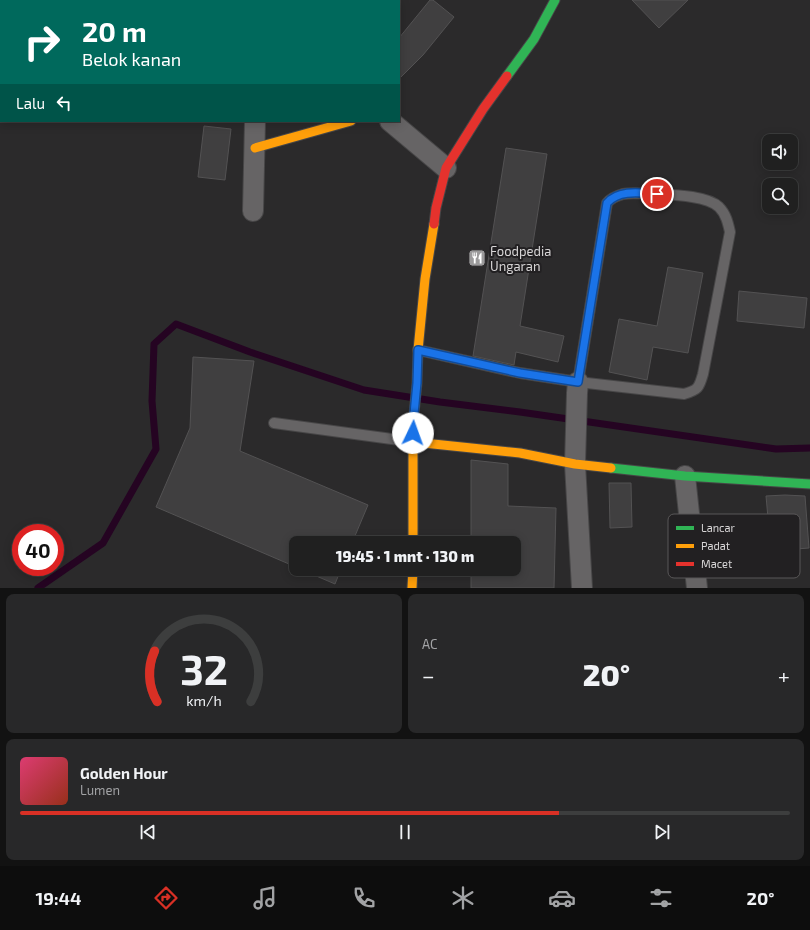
<!DOCTYPE html>
<html lang="id">
<head>
<meta charset="utf-8">
<style>
	:root { --surface:#202020; --page:#282829; --text:#f1f3f6; --muted:#a2a3a5; --line:#3d3e3e; --accent:#d93025 }
	body { margin:0; font-family:"Exo 2",sans-serif; background:var(--page); color:var(--text); height:100vh; display:flex; flex-direction:column; font-size:15px; white-space:nowrap }
	* { box-sizing:border-box; margin:0 }
	p { font-size:13px; color:var(--muted) }
	.icon { flex:none; width:22px; height:22px; fill:none; stroke:currentColor; stroke-width:2; stroke-linecap:round; stroke-linejoin:round }
	.map { position:relative; height:588px; overflow:hidden }
	.panel { display:flex; flex-direction:column; gap:6px; padding:6px; background:#121212; flex:1 }
	.panel>* { flex:none }
	.banner { position:absolute; left:0px; top:0px; width:400px; height:122px; box-shadow:0 2px 10px #0003,0 0 0 1px var(--line); background:#00695c; color:#fff; overflow:hidden }
	.fabs { position:absolute; left:762px; top:134px; display:grid; gap:8px }
	.fabs a { display:grid; place-items:center; width:36px; height:36px; border-radius:8px; background:var(--surface); box-shadow:0 2px 10px #0003,0 0 0 1px var(--line); font-size:20px }
	.speed { position:absolute; left:12px; top:524px; display:flex; gap:8px; font-size:20px; font-weight:700; text-align:center }
	.speed>* { display:grid; place-content:center; width:52px; height:52px; border-radius:50%; background:var(--surface); box-shadow:0 2px 10px #0003,0 0 0 1px var(--line); line-height:1 }
	.speed .limit { border:6px solid #d22; background:#fff; color:#111 }
	.pin { position:absolute; display:grid; place-items:center; width:34px; height:34px; color:#fff; margin:-17px; border:2px solid #fff; border-radius:50%; box-shadow:0 1px 4px #0007 }
	.me { position:absolute; width:44px; margin:-22px; rotate:3deg; stroke-linejoin:round; filter:drop-shadow(0 0 3px #0008) }
	.turn { display:flex; align-items:center; gap:14px; height:84px; padding:0 16px; font-size:18px }
	.turn .icon { width:52px; height:52px; stroke-width:2.5 }
	.turn b { display:block; font-size:28px; line-height:34px }
	.then { display:flex; align-items:center; height:38px; padding:0 16px; background:#0003; gap:8px; font-size:15px }
	.big { font-size:30px; font-weight:800; line-height:1.1 }
	.panel .tile { flex:1; display:flex; flex-direction:column; justify-content:center; gap:6px; min-width:0; padding:0 14px; border-radius:8px; background:var(--page) }
	.panel .dial { align-items:center; gap:0 }
	.dial svg { height:104px; overflow:visible; fill:none; stroke:var(--line); stroke-width:7; stroke-linecap:round; text-anchor:middle }
	.dial text { fill:var(--text); stroke:none }
	.song { display:flex; align-items:center; gap:12px }
	.cover { width:48px; height:48px; border-radius:6px; background:linear-gradient(135deg,hsl(340 70% 55%),hsl(10 70% 35%)) }
	.played { height:4px; border-radius:2px; background:linear-gradient(90deg,var(--accent) 70%,var(--line) 70%) }
	.keys { display:flex; justify-content:space-around; direction:ltr }
	.heat { display:flex; justify-content:space-between; align-items:center; font-size:22px; direction:ltr }
	.panel .tiles { flex:1; display:grid; gap:6px; grid-template-columns:1fr 1fr }
	.tile:last-child { grid-column:span 2 }
	.trip { position:absolute; left:289px; top:536px; width:232px; height:40px; border-radius:8px; background:var(--surface); box-shadow:0 2px 10px #0003,0 0 0 1px var(--line); font-weight:800; line-height:40px; text-align:center }
	.menu { display:flex; height:64px; justify-content:space-around; align-items:center; background:#0d0d0d; color:var(--muted) }
	.menu .icon { width:28px; height:28px }
	.menu .selected { color:var(--accent) }
	.menu b { font-size:18px; color:var(--text) }
	.map>svg:first-child { display:block }
	.lines { fill:none; stroke-linecap:round; stroke-linejoin:round }
	.stream { stroke:#250422; stroke-width:7 }
	.building { fill:#403f40; stroke:#535253 }
	.lane-casing { stroke:#474647; stroke-width:12 }
	.street-casing { stroke:#474647; stroke-width:22 }
	.fast-casing { stroke:#474647; stroke-width:11 }
	.slow-casing { stroke:#474647; stroke-width:11 }
	.jam-casing { stroke:#474647; stroke-width:11 }
	.lane { stroke:#666465; stroke-width:10 }
	.street { stroke:#666465; stroke-width:20 }
	.fast { stroke:#30b455; stroke-width:9 }
	.slow { stroke:#ff9f0a; stroke-width:9 }
	.jam { stroke:#e5322d; stroke-width:9 }
	.route-casing { stroke:#114b97; stroke-width:10 }
	.route { stroke:#1a73e8; stroke-width:7 }
	.labels { text-anchor:middle; stroke-width:4; stroke-linejoin:round; paint-order:stroke }
	.poi-label { font-size:13px; fill:#d8d6d7; stroke:#222022; text-anchor:start }
	.key { fill:#222022; stroke:#595758; stroke-width:1 }
	.key-label { font-size:11px; fill:#d8d6d7 }
</style>
</head>
<body>
<div class="map">
<svg width="810" height="588" viewBox="0 0 810 588">
	<rect width="100%" height="100%" fill="#2b2a2b"/>
	<g class="lines">
		<!-- stream -->
		<path class="stream" d="M38,588L103,543L156,449L152,401L154,344L176,324L250,352L364,390L440,402L520,412L776,449L810,448"/>
	</g>
	<!-- building -->
	<path class="building" d="M430,0H433L454,17L423,55L399,79V38Z
		M632,0H688L659,28Z
		M204,126L231,129L225,180L198,177Z
		M506,148L547,154L520,326L564,336L558,362L516,352L514,365L473,356Z
		M668,267L703,273L688,353L653,347L647,380L609,372L619,319L657,326Z
		M739,291L807,298L804,328L737,321Z
		M193,357L254,361L240,451L368,505L352,543H296V567L156,507L190,428Z
		M471,460L508,464V506L556,508L554,588H471V569H514V543H471Z
		M609,483H631L632,527L610,528Z
		M785,495L805,496L809,548L771,551L766,496Z
		M300,569H341L335,584Z"/>
	<g class="lines">
		<defs>
			<path id="lane" d="M418,350L520,373L578,382L684,394C698,390 699,388 703,374L730,232C728,223 726,214 719,207C706,195 671,195 653,194C644,194 633,192 623,194C616,196 611,198 607,203L578,382
				M274,423L414,442"/>
			<path id="street" d="M390,121L446,168
				M253,211L255,121
				M578,382L577,393L575,464L582,588
				M685,476L697,588"/>
			<path id="fast" d="M507,76L534,39L555,0
				M611,468L685,476L810,484"/>
			<path id="slow" d="M255,148L351,121
				M414,442L520,453L575,464L611,468
				M413,543V424L417,383L418,350L425,279L434,224
				M412,588L413,569"/>
			<path id="jam" d="M434,224L436,208L446,168L483,109L507,76"/>
		</defs>
		<!-- lane casing -->
		<use href="#lane" class="lane-casing"/>
		<!-- street casing -->
		<use href="#street" class="street-casing"/>
		<!-- fast casing -->
		<use href="#fast" class="fast-casing"/>
		<!-- slow casing -->
		<use href="#slow" class="slow-casing"/>
		<!-- jam casing -->
		<use href="#jam" class="jam-casing"/>
		<!-- lane -->
		<use href="#lane" class="lane"/>
		<!-- street -->
		<use href="#street" class="street"/>
		<!-- fast -->
		<use href="#fast" class="fast"/>
		<!-- slow -->
		<use href="#slow" class="slow"/>
		<!-- jam -->
		<use href="#jam" class="jam"/>
	</g>
	<g class="lines">
		<defs>
			<path id="route" d="M413,433V424L417,383L418,350L520,373L578,382L607,203C619,189 641,193 657,194"/>
		</defs>
		<!-- route casing -->
		<use href="#route" class="route-casing"/>
		<!-- route -->
		<use href="#route" class="route"/>
	</g>
	<!-- icons -->
	<defs>
		<symbol id="restaurant-square" viewBox="-11 -11 22 22"><rect x="-9" y="-9" width="18" height="18" rx="4" fill="#9b9a9b" stroke="#222022"/><path d="M-5-6h1v4h1v-4h1v4h1v-4h1v5L-1.5 .5V6h-2V.5L-5-1ZM5-6V6H3V1.5H1.5Q1.5-4 5-6Z" fill="#fff"/></symbol>
	</defs>
	<g fill-rule="evenodd">
		<use href="#restaurant-square" x="467" y="248" width="20" height="20"/>
	</g>
	<g class="labels">
		<!-- poi labels -->
		<g class="poi-label">
			<text x="490" y="256">Foodpedia<tspan x="490" dy="15">Ungaran</tspan></text>
		</g>
	</g>
	<!-- legend -->
	<rect x="668" y="514" width="132" height="64" rx="6" class="key"/>
	<rect x="676" y="526" width="18" height="4" fill="#30b455"/>
	<rect x="676" y="544" width="18" height="4" fill="#ff9f0a"/>
	<rect x="676" y="562" width="18" height="4" fill="#e5322d"/>
	<g class="key-label">
		<text x="701" y="532">Lancar</text>
		<text x="701" y="550">Padat</text>
		<text x="701" y="568">Macet</text>
	</g>
</svg>
<div class="fabs">
<a><svg class="icon" aria-label="sound" viewBox="0 0 24 24"><path d="M4 9h4l5-4v14l-5-4H4zM17 9q2 3 0 6"/></svg></a>
<a><svg class="icon" aria-label="search" viewBox="0 0 24 24"><circle cx="10" cy="10" r="6"/><path d="M15 15l6 6"/></svg></a>
</div>
<div class="speed"><div class="limit">40</div></div>
<div class="pin" style="left:657px;top:194px;background:#d93025"><svg class="icon" aria-label="arrive" viewBox="0 0 24 24"><path d="M6 21V4h12l-3 4 3 4H6"/></svg></div>
<svg class="me" style="left:413px;top:433px" viewBox="-20 -20 40 40"><circle r="19" fill="#fff"/><path d="M0-13L10 11 0 6-10 11z" fill="#1a73e8"/></svg>
<div class="trip">19:45 · 1 mnt · 130 m</div>
<div class="banner">
<div class="turn"><svg class="icon" aria-label="right" viewBox="0 0 24 24"><path d="M7 20v-9h11M14 6l5 5-5 5"/></svg><div><b>20 m</b>Belok kanan</div></div>
<div class="then">Lalu<svg class="icon" aria-label="left" viewBox="0 0 24 24"><path d="M17 20v-9H6M10 6l-5 5 5 5"/></svg></div>
</div>
</div>
<section class="panel">
<div class="tiles">
<div class="tile dial"><svg viewBox="0 0 100 80">
<path d="M14 69A42 42 0 1 1 86 69"/>
<path d="M14 69A42 42 0 0 1 12 30" stroke="#d93025"/>
<text x="50" y="56" font-size="32" font-weight="700">32</text>
<text x="50" y="72" font-size="11">km/h</text>
</svg></div>
<div class="tile"><p>AC</p>
<div class="heat"><a>−</a><b class="big">20°</b><a>+</a></div>
</div>
<div class="tile">
<div class="song"><i class="cover"></i><div><b>Golden Hour</b><p>Lumen</p></div></div>
<div class="played"></div>
<div class="keys"><svg class="icon" aria-label="previous" viewBox="0 0 24 24"><path d="M18 5L8 12l10 7zM5 5v14"/></svg><svg class="icon" aria-label="pause" viewBox="0 0 24 24"><path d="M8 5v14M16 5v14"/></svg><svg class="icon" aria-label="next" viewBox="0 0 24 24"><path d="M6 5l10 7-10 7zM19 5v14"/></svg></div>
</div>
</div>
</section>
<nav class="menu">
<b>19:44</b>
<svg class="icon selected" aria-label="directions" viewBox="0 0 24 24"><path d="M12 3l9 9-9 9-9-9zM9 14v-3h6M13 9l2 2-2 2"/></svg>
<svg class="icon" aria-label="music" viewBox="0 0 24 24"><path d="M9 18V5l10-2v13"/><circle cx="6" cy="18" r="3"/><circle cx="16" cy="16" r="3"/></svg>
<svg class="icon" aria-label="phone" viewBox="0 0 24 24"><path d="M5 4h4l2 5-3 2q2 4 5 5l2-3 5 2v4C11 20 4 13 5 4z"/></svg>
<svg class="icon" aria-label="climate" viewBox="0 0 24 24"><path d="M12 3v18M4 7l16 10M4 17L20 7"/></svg>
<svg class="icon" aria-label="car" viewBox="0 0 24 24"><path d="M5 17H2v-5l4-1 3-4h7l3 4 3 1v5h-3M9 17h6M6 11h13"/><circle cx="7" cy="17" r="2"/><circle cx="17" cy="17" r="2"/></svg>
<svg class="icon" aria-label="filters" viewBox="0 0 24 24"><path d="M4 7h16M4 17h16"/><circle cx="9" cy="7" r="2"/><circle cx="15" cy="17" r="2"/></svg>
<b>20°</b>
</nav>
</body>
</html>
